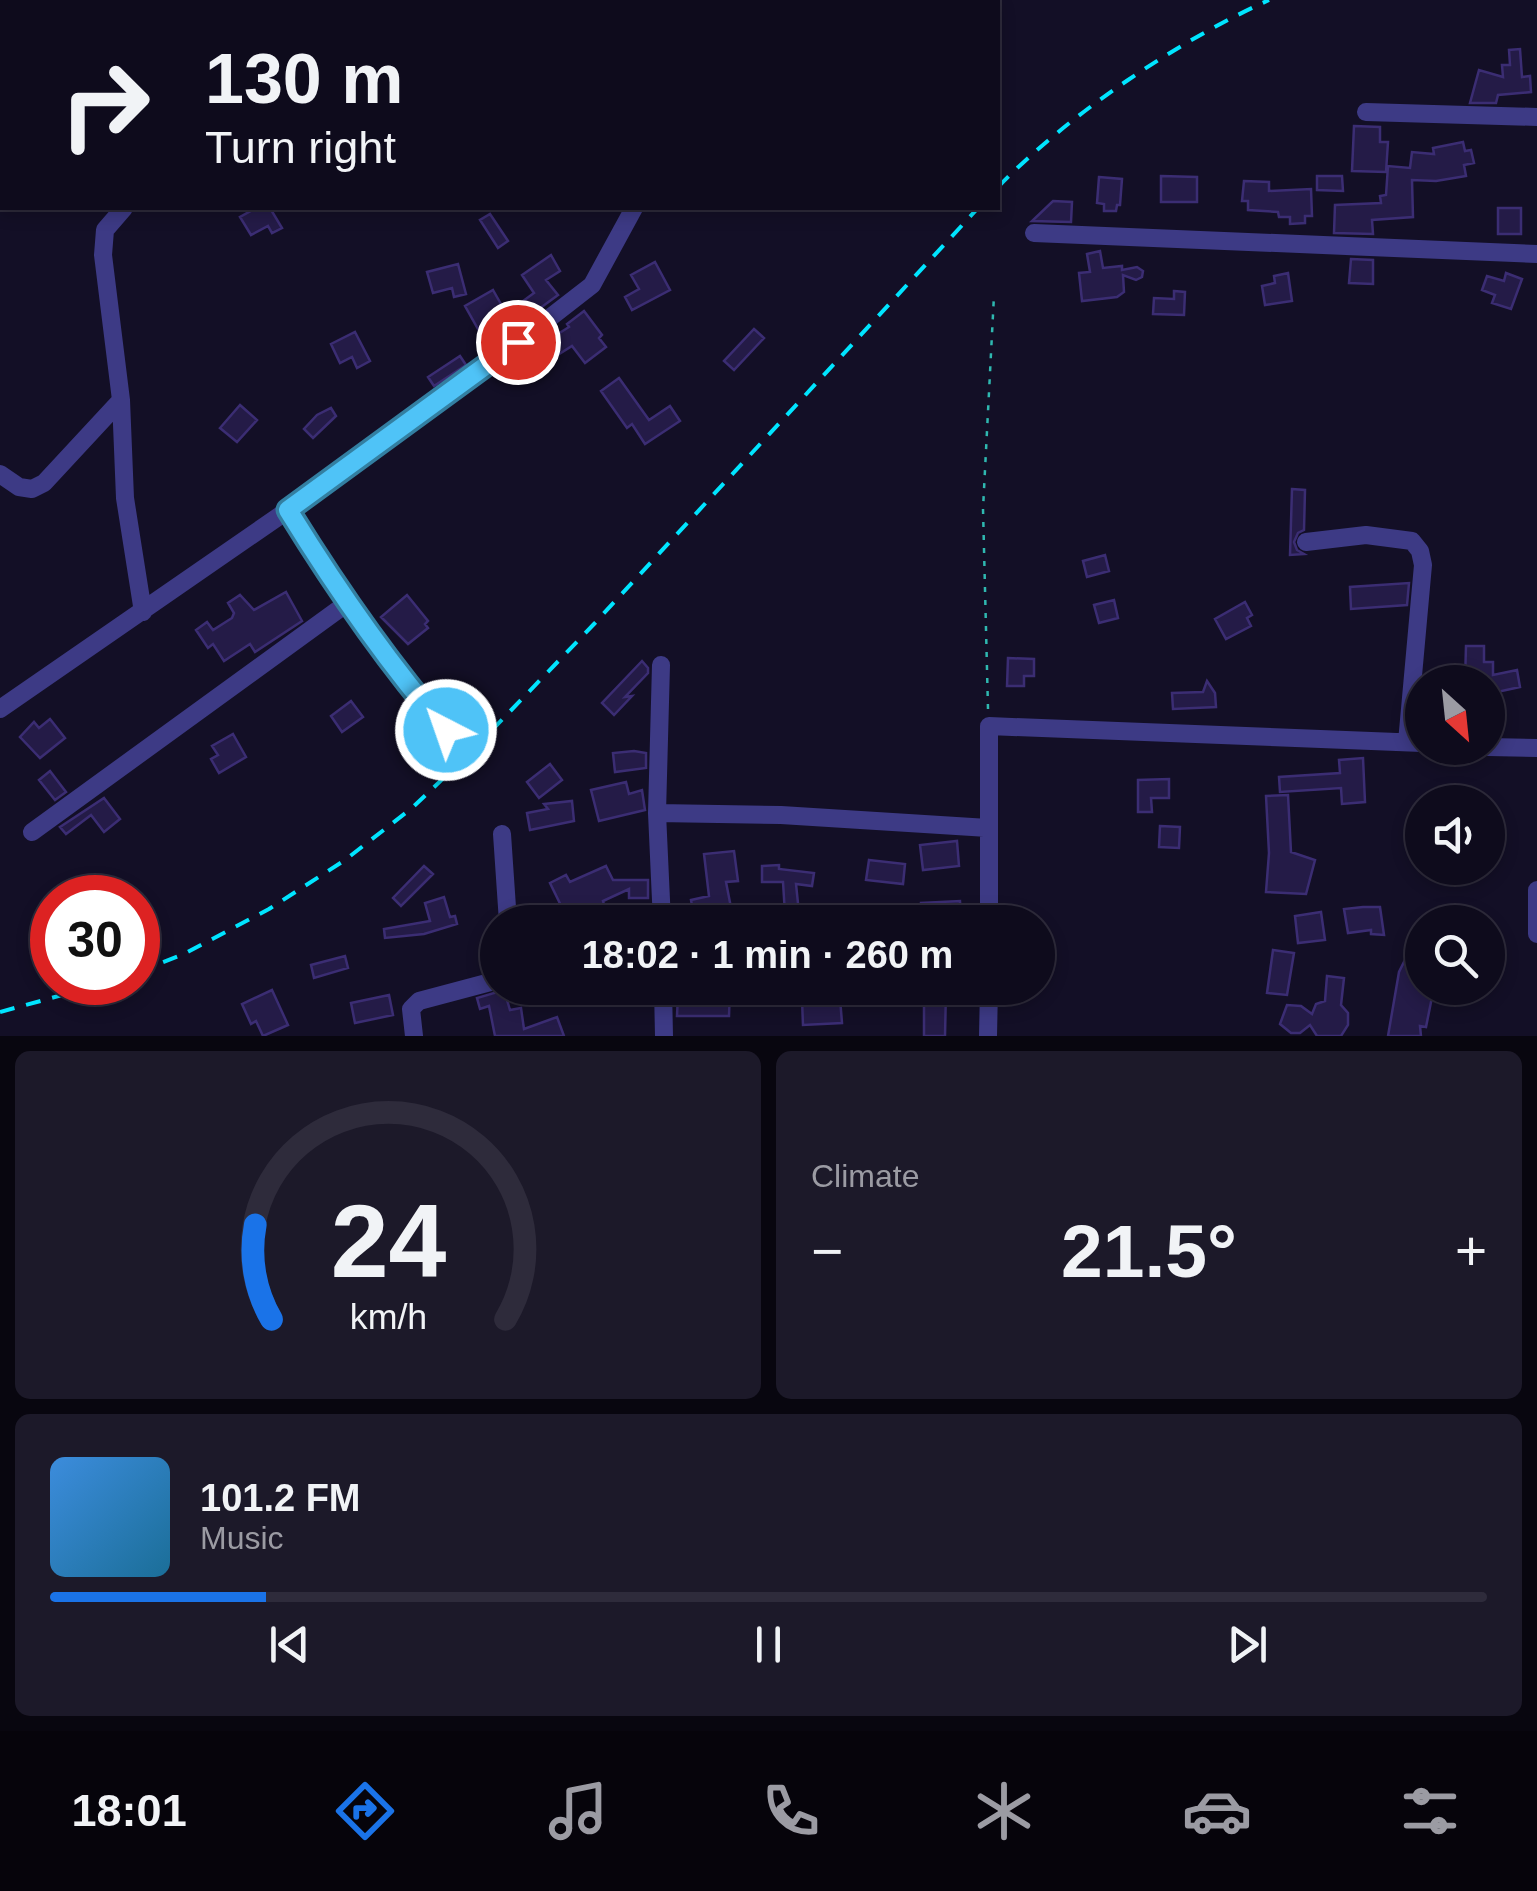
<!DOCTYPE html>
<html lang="en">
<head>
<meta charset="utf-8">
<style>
	:root { --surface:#0e0b1c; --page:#1c1929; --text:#f1f3f6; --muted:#9b9ba3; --line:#2e2b3b; --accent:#1a73e8 }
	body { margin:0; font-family:Arial,sans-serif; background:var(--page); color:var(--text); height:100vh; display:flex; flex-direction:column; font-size:38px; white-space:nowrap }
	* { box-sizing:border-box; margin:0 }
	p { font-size:32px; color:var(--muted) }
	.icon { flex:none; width:55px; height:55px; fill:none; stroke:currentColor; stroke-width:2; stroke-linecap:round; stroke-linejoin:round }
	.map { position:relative; height:1036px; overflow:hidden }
	.sheet { display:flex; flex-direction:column; gap:15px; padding:15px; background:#08060f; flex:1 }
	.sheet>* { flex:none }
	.top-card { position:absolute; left:0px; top:0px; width:1000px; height:210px; box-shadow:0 5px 15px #0003,0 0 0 2px var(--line); background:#0e0b1c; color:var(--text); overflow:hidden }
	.needle { width:65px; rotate:153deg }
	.buttons { position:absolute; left:1405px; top:665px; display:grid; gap:20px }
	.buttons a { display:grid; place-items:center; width:100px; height:100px; border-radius:50%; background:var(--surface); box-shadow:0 5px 15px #0003,0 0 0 2px var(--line); font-size:50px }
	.speed { position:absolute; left:30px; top:875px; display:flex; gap:20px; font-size:50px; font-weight:700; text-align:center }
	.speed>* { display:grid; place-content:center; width:130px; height:130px; border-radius:50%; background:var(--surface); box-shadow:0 5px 15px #0003,0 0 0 2px var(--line); line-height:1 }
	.speed .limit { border:15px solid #d22; background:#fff; color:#111 }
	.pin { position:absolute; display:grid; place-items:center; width:85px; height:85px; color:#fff; margin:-42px; border:5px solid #fff; border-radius:50%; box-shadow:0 2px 10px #0007 }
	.me { position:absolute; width:110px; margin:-55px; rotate:319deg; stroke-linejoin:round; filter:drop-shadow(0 0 8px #0008) }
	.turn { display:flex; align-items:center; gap:35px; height:210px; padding:0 40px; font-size:45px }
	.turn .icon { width:130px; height:130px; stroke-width:2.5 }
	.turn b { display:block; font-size:70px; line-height:85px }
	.big { font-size:75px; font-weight:600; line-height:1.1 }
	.sheet .card { flex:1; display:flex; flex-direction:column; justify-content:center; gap:15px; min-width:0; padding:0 35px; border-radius:15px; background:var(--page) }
	.sheet .dial { align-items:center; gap:0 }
	.dial svg { height:260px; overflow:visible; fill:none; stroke:var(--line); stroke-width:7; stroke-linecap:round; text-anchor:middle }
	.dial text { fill:var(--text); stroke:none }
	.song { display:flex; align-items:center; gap:30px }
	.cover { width:120px; height:120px; border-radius:15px; background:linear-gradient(135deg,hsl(210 70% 55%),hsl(200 70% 35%)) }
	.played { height:10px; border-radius:5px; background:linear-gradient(90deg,var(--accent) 15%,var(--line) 15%) }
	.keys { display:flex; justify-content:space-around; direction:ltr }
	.heat { display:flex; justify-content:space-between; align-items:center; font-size:55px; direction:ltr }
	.sheet .tiles { flex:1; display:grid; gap:15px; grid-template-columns:1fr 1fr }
	.card:last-child { grid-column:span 2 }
	.trip { position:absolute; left:480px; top:905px; width:575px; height:100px; border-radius:50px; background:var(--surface); box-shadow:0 5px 15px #0003,0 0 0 2px var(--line); font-weight:600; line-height:100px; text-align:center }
	.tabs { display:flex; height:160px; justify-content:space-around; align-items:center; background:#06040b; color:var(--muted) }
	.tabs .icon { width:70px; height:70px }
	.tabs .on { color:var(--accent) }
	.tabs b { font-size:45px; color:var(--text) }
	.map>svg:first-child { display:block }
	.building { fill:#241b47; stroke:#3b2d73; stroke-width:2.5 }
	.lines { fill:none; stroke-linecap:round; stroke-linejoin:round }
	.path { stroke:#2fb8b0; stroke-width:2.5; stroke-dasharray:5 8; stroke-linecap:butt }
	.street { stroke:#3d3a85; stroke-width:18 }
	.rail { stroke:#00e5ff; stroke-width:4; stroke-dasharray:15 12; stroke-linecap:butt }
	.route-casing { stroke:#337fa1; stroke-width:25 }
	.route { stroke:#4fc3f7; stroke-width:18 }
</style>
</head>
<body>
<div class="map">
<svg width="1537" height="1036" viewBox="0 0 1537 1036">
	<rect width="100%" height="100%" fill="#130f26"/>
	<!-- building -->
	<path class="building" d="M1520,49L1522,77L1530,76L1531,92L1498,95L1496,103H1470L1479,70L1503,77L1502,65H1510L1509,50Z
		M1354,126L1380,127V142H1388L1386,172L1352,171Z
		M1463,142L1465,151L1471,150L1474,163L1464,165L1466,176L1436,181L1412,180L1413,217L1372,220L1373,234L1334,233L1335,205L1381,203L1380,196L1386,195L1388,166L1410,168L1412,152L1434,154L1433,148Z
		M1161,176L1197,177V202H1161Z
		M1317,176H1342L1343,191L1317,190Z
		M1099,177L1122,179L1120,205H1117L1116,211H1104V204L1097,203Z
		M1244,181L1269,182V191L1311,189L1312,216H1305V223L1290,224V217H1279L1278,212L1248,210V201H1242Z
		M1053,201L1072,202L1071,222L1032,221Z
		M256,208H270L282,228L272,233L268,226L251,235L240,217Z
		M1498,208H1521V234H1498Z
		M490,214L508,241L498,248L480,220Z
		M1100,251L1103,268L1122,266V270L1137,267L1143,271L1142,277L1136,280L1123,275L1124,292L1117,297L1082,301L1079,273L1090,272L1087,254Z
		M551,255L560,271L546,280L558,295L528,317L519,304L534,293L522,275Z
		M1351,259L1373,260V284L1349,283Z
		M655,262L670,290L632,310L625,297L639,289L631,275Z
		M458,264L466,294L454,297L452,288L433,293L427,272Z
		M1288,273L1292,301L1265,305L1262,286L1275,283L1274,276Z
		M1506,273L1522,279L1511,309L1492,303L1495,295L1482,290L1487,276L1504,281Z
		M493,290L506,313L478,329L465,306Z
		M1174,291L1185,292L1184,315L1153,314L1154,298L1174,299Z
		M584,311L602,335L599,338L606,347L585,363L572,346L556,356L547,341L569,327L567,324Z
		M754,329L764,338L734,370L724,361Z
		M355,332L370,361L357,368L352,357L340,363L331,344Z
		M460,356L466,365L434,386L428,377Z
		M619,378L649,420L670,406L680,421L645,444L632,424L627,428L601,391Z
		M240,405L257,420L237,442L220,428Z
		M331,408L336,416L313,438L304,429L317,415Z
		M1292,489L1305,490L1304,530L1298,533L1294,542L1297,550L1304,554L1290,555Z
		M1105,555L1109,571L1087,577L1083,561Z
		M1409,583L1407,605L1351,609L1350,587Z
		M286,592L302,621L255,652L250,644L224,661L213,644L208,648L196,630L207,622L213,630L232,618L234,613L228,603L240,595L254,610Z
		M407,595L428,621L425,624L428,628L408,644L381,617Z
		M1114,600L1118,618L1099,623L1094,605Z
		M1245,602L1252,615L1247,618L1251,626L1226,639L1215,619Z
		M1466,646H1484V662H1493V675L1517,670L1520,687L1488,694V682H1465Z
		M1008,658L1034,659V676H1024V686H1007Z
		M642,661L648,668V673L625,697L632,696L614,715L602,703Z
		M1207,681L1215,693L1216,707L1173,709L1172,693L1203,692Z
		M351,701L363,717L342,732L331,716Z
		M50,719L65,738L40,758L20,737L34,722L39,728Z
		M233,734L246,757L219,773L211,759L218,755L212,746Z
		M634,751L646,753V768L615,772L613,753Z
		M1363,758L1365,802L1342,804L1341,788L1280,792L1279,777L1340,773L1339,760Z
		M550,764L562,780L539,798L527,782Z
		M50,771L66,792L55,800L39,780Z
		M1169,779V798H1151L1152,812H1138V780Z
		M626,782L629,794L642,790L645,810L599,821L591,790Z
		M1288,795L1291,852L1315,860L1306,894L1266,892L1269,853L1266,796Z
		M104,798L120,819L104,832L91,815L66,834L60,827Z
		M572,801L574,821L530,830L527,813L548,809L544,804Z
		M1160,826L1180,827L1179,848L1159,847Z
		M957,841L959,866L923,870L920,845Z
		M734,851L738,881L726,882L733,918L695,922L691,900L709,896L704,854Z
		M869,860L905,864L903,884L866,880Z
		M779,865V869L814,873L812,886L796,884L799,913L785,914L783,882H762V866Z
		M424,866L433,874L401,906L393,898Z
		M606,866L613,880H648V898H629V889L603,901L609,922H569L550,883L566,875L570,882Z
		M444,897L450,917L455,916L457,924L424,934L385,938L384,929L430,921L425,903Z
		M960,901L961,922H922L921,903Z
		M1363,907H1380L1384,935L1371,934V930L1348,933L1344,909Z
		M1321,912L1325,940L1298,943L1295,916Z
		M1413,944L1422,948V988L1433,992L1426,1027L1420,1026L1421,1036H1388L1399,972Z
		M1273,950L1294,953L1287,995L1267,993Z
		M345,956L348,968L314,978L311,965Z
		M1327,976L1344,978L1341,1005L1348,1013V1025L1341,1036H1317L1310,1025L1300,1033H1291L1280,1024L1287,1005L1301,1006L1312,1014L1316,1004L1325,1001Z
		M696,988H730L729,1016H677L678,994H696Z
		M272,990L288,1025L263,1036L256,1021L251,1024L242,1004Z
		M504,990L510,1010L521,1008L524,1029L557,1017L564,1036H495L489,1006L480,1009L477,998Z
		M924,991H946L945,1036H924Z
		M389,995L393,1015L355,1023L351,1003Z
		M840,998L842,1023L803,1025L802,1000Z"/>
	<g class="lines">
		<!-- path -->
		<path class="path" d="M988,709L983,509L994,295"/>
		<!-- street -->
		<path class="street" d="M457,2L461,0
			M891,2L894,0
			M0,90L2,94
			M1366,112L1537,117
			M124,208L105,230L103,255L121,400L125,498L143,612
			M1034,233L1537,254
			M0,474L19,487L32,489L44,483L121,400
			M288,510C336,588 386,661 446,731
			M1306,542L1366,535L1412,541L1420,551L1423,565L1407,742
			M661,665L657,813L662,922
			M0,709L288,510L489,365L592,285L634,208
			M1488,747L1537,748
			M657,813L781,815L988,828
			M32,832L346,604
			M502,834L508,922
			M1537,890V934
			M989,922V726L1422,743
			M663,988L664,1036
			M414,1036L411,1009L419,1001L498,980
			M988,1036L989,988"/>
		<!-- rail -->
		<path class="rail" d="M998,187C1069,114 1176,42 1269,0
			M138,972L184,954L269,909L345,860L412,808L470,753L594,624L978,208
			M0,1012L110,982"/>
	</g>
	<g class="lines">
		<defs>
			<path id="route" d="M446,730C386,661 336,588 288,510L518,342"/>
		</defs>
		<!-- route casing -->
		<use href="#route" class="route-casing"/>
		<!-- route -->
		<use href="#route" class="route"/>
	</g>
</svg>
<div class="buttons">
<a><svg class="needle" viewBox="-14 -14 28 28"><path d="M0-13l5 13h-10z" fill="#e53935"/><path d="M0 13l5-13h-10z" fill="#9b9ba3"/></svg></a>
<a><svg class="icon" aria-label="sound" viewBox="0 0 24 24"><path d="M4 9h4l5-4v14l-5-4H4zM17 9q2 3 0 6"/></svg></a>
<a><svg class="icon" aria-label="search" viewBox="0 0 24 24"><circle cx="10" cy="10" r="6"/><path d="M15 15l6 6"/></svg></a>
</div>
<div class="speed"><div class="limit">30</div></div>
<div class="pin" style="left:518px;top:342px;background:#d93025"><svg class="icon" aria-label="arrive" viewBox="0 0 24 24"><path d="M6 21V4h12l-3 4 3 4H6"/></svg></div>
<svg class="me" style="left:446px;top:730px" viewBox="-20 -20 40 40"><circle r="17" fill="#4fc3f7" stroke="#fff" stroke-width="3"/><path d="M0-11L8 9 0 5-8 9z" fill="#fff"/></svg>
<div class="trip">18:02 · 1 min · 260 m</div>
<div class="top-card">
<div class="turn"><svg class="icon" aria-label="right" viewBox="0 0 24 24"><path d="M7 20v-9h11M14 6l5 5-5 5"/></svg><div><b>130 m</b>Turn right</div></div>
</div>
</div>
<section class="sheet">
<div class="tiles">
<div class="card dial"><svg viewBox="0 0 100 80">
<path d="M14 69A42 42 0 1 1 86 69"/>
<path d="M14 69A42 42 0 0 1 9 40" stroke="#1a73e8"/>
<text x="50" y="56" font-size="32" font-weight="700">24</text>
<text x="50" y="72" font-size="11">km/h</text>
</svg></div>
<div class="card"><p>Climate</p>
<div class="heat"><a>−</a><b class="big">21.5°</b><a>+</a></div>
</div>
<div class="card">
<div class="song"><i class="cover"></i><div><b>101.2 FM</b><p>Music</p></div></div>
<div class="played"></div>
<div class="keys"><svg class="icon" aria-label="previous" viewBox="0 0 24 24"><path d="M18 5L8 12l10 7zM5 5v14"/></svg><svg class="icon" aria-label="pause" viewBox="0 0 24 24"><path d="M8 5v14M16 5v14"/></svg><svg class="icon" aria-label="next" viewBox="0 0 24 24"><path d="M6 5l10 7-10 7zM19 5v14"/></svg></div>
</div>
</div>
</section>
<nav class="tabs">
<b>18:01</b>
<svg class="icon on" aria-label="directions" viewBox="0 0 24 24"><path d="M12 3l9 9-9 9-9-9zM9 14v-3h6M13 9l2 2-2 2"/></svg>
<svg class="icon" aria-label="music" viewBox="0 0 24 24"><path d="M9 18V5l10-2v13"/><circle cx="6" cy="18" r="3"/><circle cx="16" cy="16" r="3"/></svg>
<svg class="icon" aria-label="phone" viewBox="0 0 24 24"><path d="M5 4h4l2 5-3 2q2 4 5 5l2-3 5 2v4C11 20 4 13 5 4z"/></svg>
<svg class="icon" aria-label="climate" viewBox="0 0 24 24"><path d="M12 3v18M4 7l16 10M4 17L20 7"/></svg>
<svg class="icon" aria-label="car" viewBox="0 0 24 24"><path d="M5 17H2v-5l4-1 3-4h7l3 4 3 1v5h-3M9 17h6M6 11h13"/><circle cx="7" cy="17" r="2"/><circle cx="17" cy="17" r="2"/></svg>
<svg class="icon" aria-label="filters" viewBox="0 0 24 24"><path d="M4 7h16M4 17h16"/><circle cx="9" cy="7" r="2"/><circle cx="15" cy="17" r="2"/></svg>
</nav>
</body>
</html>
